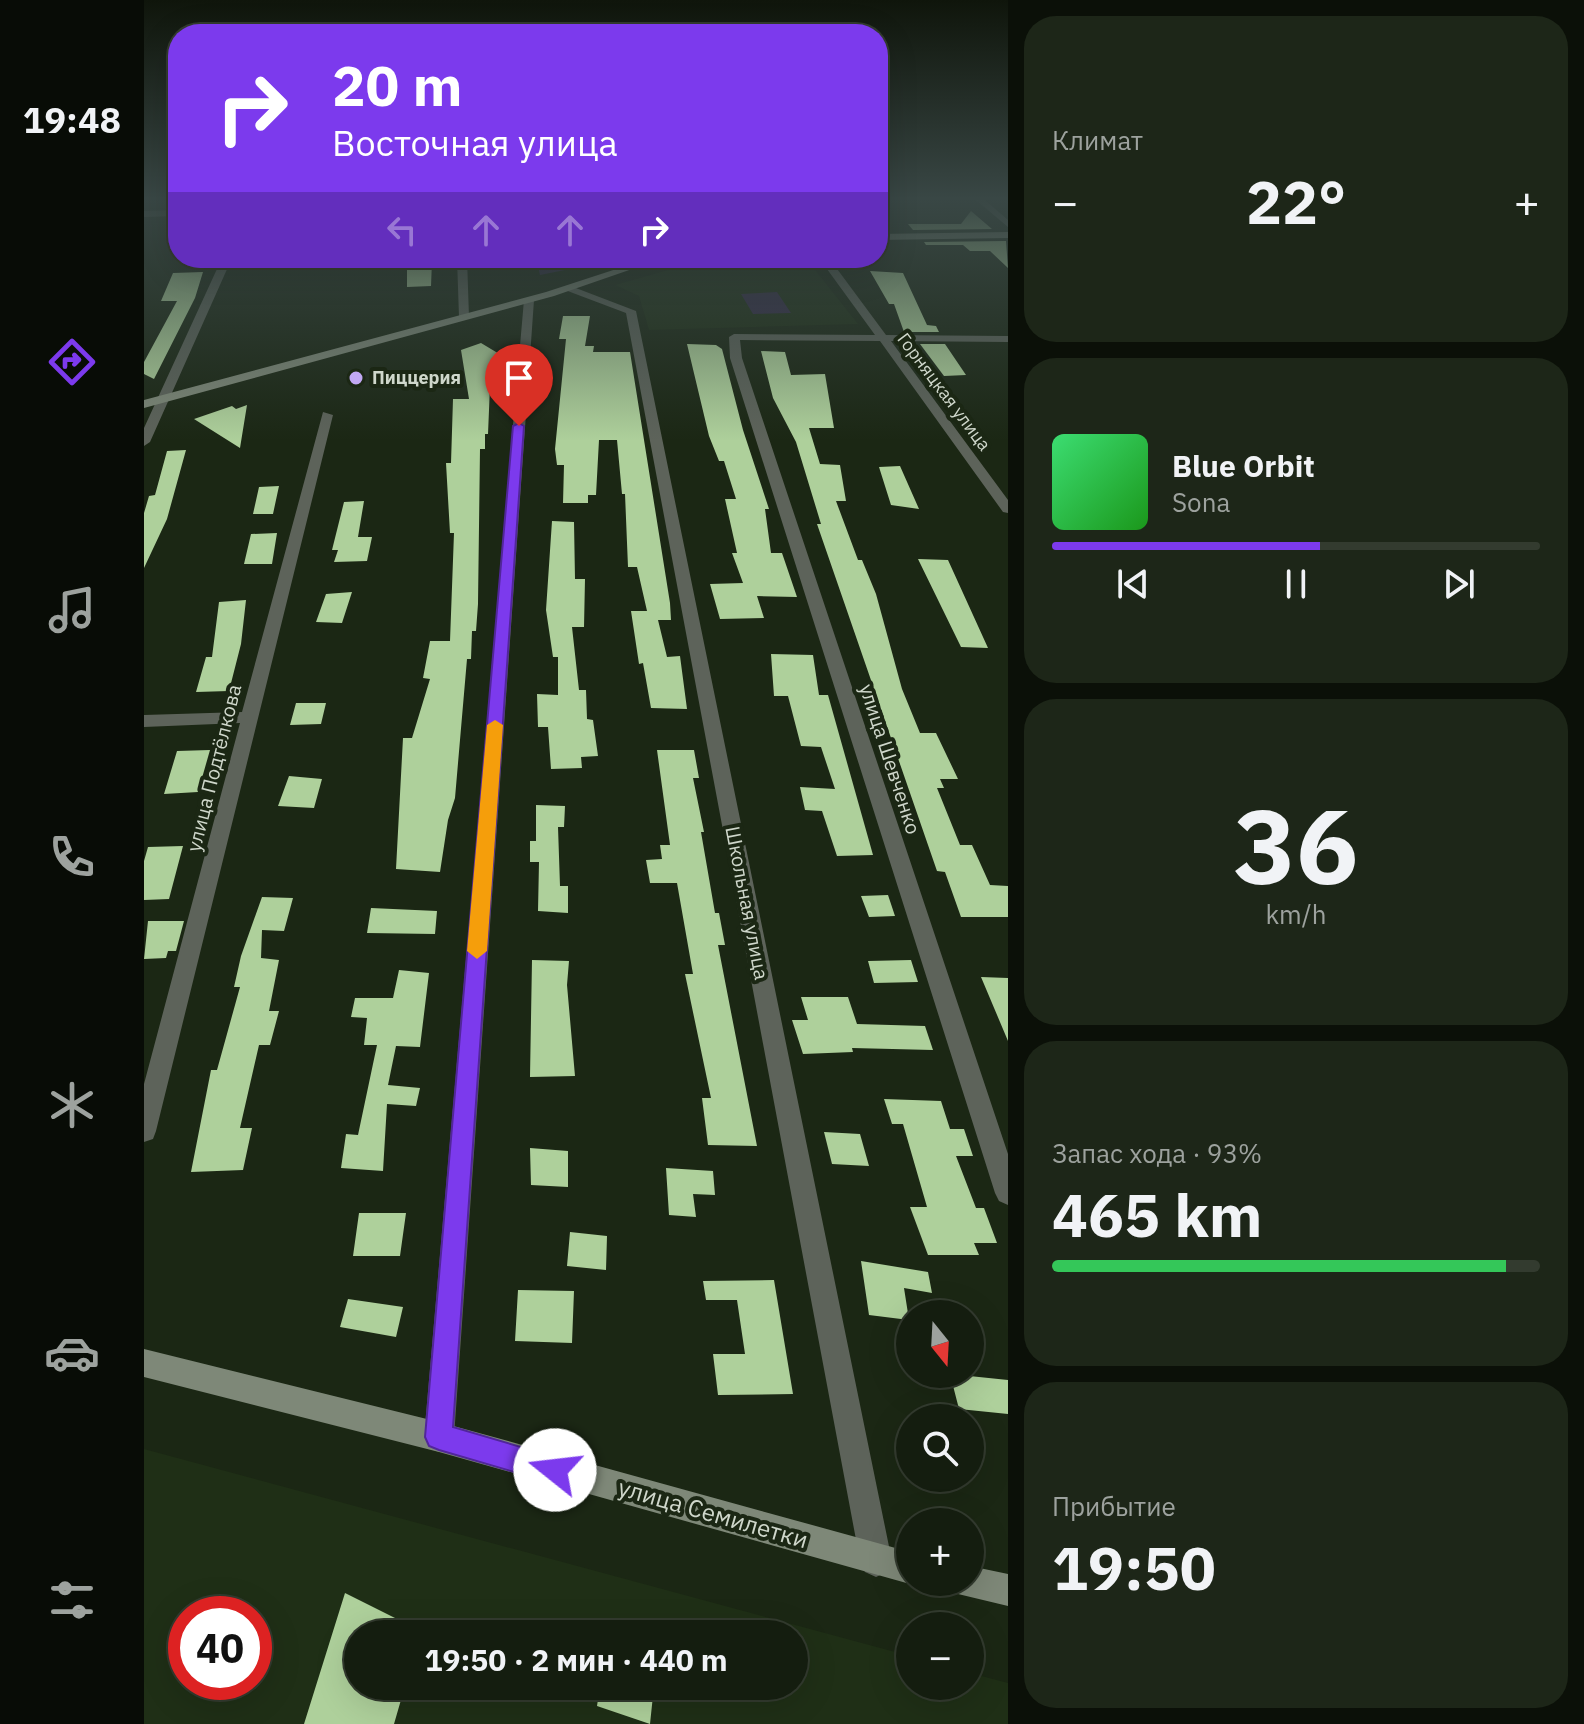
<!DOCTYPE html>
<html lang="ru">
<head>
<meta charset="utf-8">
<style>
	:root { --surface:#141d0f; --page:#1d2618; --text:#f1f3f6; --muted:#9da29e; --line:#333b2f; --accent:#7c3aed }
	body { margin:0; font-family:"IBM Plex Sans",sans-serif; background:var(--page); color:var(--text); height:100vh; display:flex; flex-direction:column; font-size:30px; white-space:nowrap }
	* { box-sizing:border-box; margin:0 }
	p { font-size:26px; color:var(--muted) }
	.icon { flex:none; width:44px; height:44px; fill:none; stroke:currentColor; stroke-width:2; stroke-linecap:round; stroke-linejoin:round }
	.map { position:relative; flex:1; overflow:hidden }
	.panel { display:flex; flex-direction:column; gap:16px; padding:16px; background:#0b1008; width:576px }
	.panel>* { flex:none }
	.guide { position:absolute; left:24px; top:24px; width:720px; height:244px; border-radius:32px; box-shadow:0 8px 32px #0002,0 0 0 2px var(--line); background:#7c3aed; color:#fff; overflow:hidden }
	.needle { width:52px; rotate:162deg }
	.tools { position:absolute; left:752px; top:1300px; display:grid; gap:16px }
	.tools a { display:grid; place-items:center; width:88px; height:88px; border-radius:50%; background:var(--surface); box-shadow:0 8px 32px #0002,0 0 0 2px var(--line); font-size:40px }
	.speed { position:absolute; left:24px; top:1596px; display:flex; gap:16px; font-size:40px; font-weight:700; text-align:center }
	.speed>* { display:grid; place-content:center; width:104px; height:104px; border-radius:50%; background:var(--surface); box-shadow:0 8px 32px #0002,0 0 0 2px var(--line); line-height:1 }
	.speed .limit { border:12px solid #d22; background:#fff; color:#111 }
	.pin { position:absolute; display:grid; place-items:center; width:68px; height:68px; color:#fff; margin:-82px -34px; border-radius:50% 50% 50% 0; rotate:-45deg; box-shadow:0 0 8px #0007 }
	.pin .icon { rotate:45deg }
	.me { position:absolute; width:88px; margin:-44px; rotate:286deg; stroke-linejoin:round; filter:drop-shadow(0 0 6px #0008) }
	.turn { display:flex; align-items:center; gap:28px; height:168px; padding:0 32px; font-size:36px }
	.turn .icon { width:104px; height:104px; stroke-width:2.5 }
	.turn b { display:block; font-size:56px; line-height:68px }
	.lanes { display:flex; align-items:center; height:76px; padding:0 32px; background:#0003; justify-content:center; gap:40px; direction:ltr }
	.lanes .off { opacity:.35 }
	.big { font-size:60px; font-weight:700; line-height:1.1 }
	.panel .widget { flex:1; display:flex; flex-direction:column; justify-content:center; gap:12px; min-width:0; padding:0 28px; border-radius:32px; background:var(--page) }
	.panel .dial { align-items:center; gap:0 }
	.dial b { font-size:104px; line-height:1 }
	.song { display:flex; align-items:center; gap:24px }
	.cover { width:96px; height:96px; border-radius:12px; background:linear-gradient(135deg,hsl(140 70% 55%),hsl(120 70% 35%)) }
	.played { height:8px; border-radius:4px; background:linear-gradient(90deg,var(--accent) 55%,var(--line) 55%) }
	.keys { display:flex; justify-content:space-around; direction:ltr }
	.heat { display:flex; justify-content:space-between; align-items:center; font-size:44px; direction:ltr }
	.charge { height:12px; border-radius:6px; background:linear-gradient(90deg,#34c759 93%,var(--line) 0) }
	.trip { position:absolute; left:200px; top:1620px; width:464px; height:80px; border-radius:40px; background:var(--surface); box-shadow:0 8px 32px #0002,0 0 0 2px var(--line); font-weight:700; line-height:80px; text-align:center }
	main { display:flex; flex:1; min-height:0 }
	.tab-bar { display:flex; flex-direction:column; width:144px; justify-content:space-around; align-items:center; background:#080c06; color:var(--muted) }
	.tab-bar .icon { width:56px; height:56px }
	.tab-bar .on { color:var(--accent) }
	.tab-bar b { font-size:36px; color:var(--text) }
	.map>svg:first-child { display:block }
	.built { fill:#1f2f16; fill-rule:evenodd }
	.green { fill:#342a48 }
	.building { fill:#aed09b }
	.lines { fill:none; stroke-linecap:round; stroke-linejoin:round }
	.street { fill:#5d635a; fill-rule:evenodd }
	.secondary { fill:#7e8878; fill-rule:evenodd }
	.route { fill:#7c3aed; stroke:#51269a; stroke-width:2 }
	.slow { fill:#f59e0b }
	.poi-dot { fill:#c1a8f3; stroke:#1b2714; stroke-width:3 }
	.labels { text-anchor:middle; stroke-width:8; stroke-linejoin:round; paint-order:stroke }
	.far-poi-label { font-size:18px; font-weight:bold; fill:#cfd7cb; stroke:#1b2714; text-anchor:start }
	.far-street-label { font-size:18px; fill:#cfd7cb; stroke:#1b2714 }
	.street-label { font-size:20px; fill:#cfd7cb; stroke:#1b2714 }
	.near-street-label { font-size:24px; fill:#cfd7cb; stroke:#1b2714 }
</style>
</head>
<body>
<main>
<nav class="tab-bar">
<b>19:48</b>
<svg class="icon on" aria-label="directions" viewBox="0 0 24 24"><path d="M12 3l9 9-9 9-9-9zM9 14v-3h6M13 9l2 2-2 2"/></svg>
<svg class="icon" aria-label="music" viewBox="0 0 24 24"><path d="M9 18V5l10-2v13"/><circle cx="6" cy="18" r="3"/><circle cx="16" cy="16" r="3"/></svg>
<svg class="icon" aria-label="phone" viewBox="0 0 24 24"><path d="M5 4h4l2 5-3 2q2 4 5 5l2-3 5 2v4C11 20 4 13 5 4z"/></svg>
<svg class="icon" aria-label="climate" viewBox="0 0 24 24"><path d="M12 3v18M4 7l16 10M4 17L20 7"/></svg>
<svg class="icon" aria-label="car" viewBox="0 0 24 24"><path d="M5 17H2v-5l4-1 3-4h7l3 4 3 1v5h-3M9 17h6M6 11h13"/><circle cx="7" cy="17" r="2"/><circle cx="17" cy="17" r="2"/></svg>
<svg class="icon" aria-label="filters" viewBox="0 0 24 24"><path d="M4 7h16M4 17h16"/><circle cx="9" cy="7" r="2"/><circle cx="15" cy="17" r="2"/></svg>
</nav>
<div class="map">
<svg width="864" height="1724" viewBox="0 0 864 1724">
	<rect width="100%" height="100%" fill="#1b2714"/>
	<!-- built -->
	<path class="built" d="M664,261L714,324L505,330L495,296L471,285L542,265Z
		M0,1449L766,1656V1686H826V1673L864,1683V1724H0ZM42,1614H110V1682H42ZM214,1634H650V1686H214Z"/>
	<!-- green -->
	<path class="green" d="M392,258H439L441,266L396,275Z
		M633,292L647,313L609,314L597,294Z"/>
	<!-- building -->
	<path class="building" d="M827,211L848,229L769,230L764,224H817Z
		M862,241L864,268L846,251H826L819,245H782L780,242Z
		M288,261L287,286L263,287V262Z
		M726,271L759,273L783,325L792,326L795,332H760L750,304H745Z
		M59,272L51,298L10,379L0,374V362L33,301H17L29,273Z
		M419,316H446L441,346H450L449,352H486L526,603L527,620H514L523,657L536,656L543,709L507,708L499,663L495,664L487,611H503L493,567H484L481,494H478L473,440H455L452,495H444V503H419L420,465H413L411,449L422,339H415Z
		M337,343L362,358L363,372L352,373L353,386H346L344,434H341V449H336L334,604L332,631H328L327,659H323L311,798L304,820L296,872L252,869L259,738H268L286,679L279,678L286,641H306L310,533H306L302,463H307L309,399H325L317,350Z
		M543,344L572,345L578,349L599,430L625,509H621L627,553H638L653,597L613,596L620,618L576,619L566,584L599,583L588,553H593L581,499H592L580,461H575L565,436Z
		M776,344H801L822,375L800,376Z
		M617,351L641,352L647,375L681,374L690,428H665L676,464L696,465L702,501H692L714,560H718L732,594L758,689L776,733H792L814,779H796L800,788H793L816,845H828L846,885L864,886V917H817L801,872L793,871L673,524H677L652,442L629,398Z
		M103,405L96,448L50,419L88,406L92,409Z
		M42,450L23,519L0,568V513L5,496L11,495L23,451Z
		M756,466L775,509L747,505L735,467Z
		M135,486L129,514H109L115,487Z
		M220,501L214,537H228L223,561L190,562L194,550H188L200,502Z
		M408,521L430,522L431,579H441L440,627H428L435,690H442L443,719L449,720L454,756L437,757L438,768L407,769L404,727H394L393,694L414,695V657H409L402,610Z
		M133,533L128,564H100L107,534Z
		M774,559L804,560L844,648L817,647Z
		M208,592L198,623L172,622L182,594Z
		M102,600L97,644L85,691L52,692L62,657H68L75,602Z
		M627,654L669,655L675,695H684L729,855L693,856L678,811L661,810L656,787L691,789L677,747L657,746L644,696H630Z
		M152,703H182L177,724L146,725Z
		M66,750L54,792L20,794L33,751Z
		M513,750H550L555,778H549L560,832H557L571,913H575L581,945H574L613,1146L564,1145L558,1098H567L541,974H549L533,883H506L502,860L518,859L516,845H526Z
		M145,776L178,779L170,808L134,806Z
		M392,805L421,806L420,827H414L416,886H424V913L394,911L395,862H386V841H392Z
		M39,846L25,899L0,900V861L4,847Z
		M744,895L751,916L725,917L717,896Z
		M118,897L149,898L140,931L118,930L117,958L135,960L125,1011H135L126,1045H115L96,1128H108L99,1170L47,1172L67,1070H73L96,987H90L97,956Z
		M227,908L293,911L291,934L223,933Z
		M4,921H40L32,951H24L22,958L0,959Z
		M388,960L425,961L423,985L431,1076L386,1077Z
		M767,960L774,982L730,983L724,961Z
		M255,970L285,973L276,1047L252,1046L244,1085L276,1088L272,1106L243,1104L239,1171L197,1168L202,1134L214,1135L233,1045H220L223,1018L207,1017L211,998H249Z
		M837,977L864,978V1041Z
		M657,997H704L713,1024L781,1026L789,1050L708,1048L709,1052L659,1054L648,1020H664Z
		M740,1099L797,1101L806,1129H820L829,1156H812L832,1208H840L853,1243H830L835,1255H784L766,1207H783L759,1124H748Z
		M680,1132L716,1134L725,1166L688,1164Z
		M386,1148L424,1151V1187L387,1185Z
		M522,1168L569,1171L571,1195L549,1194L552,1217L525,1215Z
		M215,1213H262L256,1256H209Z
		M426,1232L463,1236L462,1270L423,1266Z
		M717,1261L784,1272L788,1293L760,1288L765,1320L725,1315Z
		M630,1280L649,1394L574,1395L569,1354H601L593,1300H562L559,1281Z
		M374,1290L430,1291L428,1343L371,1341Z
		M204,1299L259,1307L252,1337L196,1327Z
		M806,1374L864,1380V1414L815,1409Z
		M201,1593L283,1634H214V1686H261L250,1724H160Z
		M456,1686H510L506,1724L453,1706Z"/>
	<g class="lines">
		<!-- street -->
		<path class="street" d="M832,200H841L864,220V227Z
			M34,210V216L0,217V211Z
			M78,258H88L6,442L0,446V428Z
			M313,258H323L325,317L320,320L315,317Z
			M675,258H685L742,335L864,336V342L747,341L864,500V513L859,512L736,341L596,340L598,358L864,1154V1205L855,1201L851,1193L586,358L585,337L590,334L731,335Z
			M424,285L492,311L748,1561L743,1572L732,1577L721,1572L716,1561L482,313L421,290Z
			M385,297L390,300L310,1437L306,1448L295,1452L284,1448L280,1437L380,300Z
			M179,412L189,415L12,1131L9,1139L0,1142V1084L96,723L0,727V715L98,712Z"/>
		<!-- secondary -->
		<path class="secondary" d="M864,232V238L734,240V234Z
			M506,258H520L410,296L0,408V400L402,292Z
			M0,1349L295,1422L766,1552V1582H771L766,1584L295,1452L0,1377Z
			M826,1566L864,1574V1606L814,1594L810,1582H826Z"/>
	</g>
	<!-- sky -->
	<linearGradient id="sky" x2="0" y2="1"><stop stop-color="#0f150b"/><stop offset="0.45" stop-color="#394745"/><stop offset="1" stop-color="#394745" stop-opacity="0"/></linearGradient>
	<rect width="864" height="441" fill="url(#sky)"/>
	<!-- route -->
	<path class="route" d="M375,423L380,426L309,1427L421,1460L425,1470L421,1480L411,1484L295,1450L285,1446L281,1437L369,426Z"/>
	<!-- slow -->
	<path class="slow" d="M351,720L359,725L343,951L333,959L323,951L343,725Z"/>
	<!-- markers -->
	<circle class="poi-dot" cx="212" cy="378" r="8"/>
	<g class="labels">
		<!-- far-poi labels -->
		<g class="far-poi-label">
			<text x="228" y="384">Пиццерия</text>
		</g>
		<!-- far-street labels -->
		<g class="far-street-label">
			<text transform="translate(800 392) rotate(53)" y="6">Горняцкая улица</text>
		</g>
		<!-- street labels -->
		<g class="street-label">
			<text transform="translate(746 759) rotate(72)" y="7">улица Шевченко</text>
			<text transform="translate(70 768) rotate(-76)" y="7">улица Подтёлкова</text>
			<text transform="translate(603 903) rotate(79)" y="7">Школьная улица</text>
		</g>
		<!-- near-street labels -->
		<g class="near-street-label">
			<text transform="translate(569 1514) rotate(16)" y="8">улица Семилетки</text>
		</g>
	</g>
</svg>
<div class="tools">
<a><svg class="needle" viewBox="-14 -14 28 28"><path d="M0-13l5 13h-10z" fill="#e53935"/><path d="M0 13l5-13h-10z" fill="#9da29e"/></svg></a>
<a><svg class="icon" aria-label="search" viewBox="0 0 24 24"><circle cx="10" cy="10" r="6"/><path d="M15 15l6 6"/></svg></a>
<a>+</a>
<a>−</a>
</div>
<div class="speed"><div class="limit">40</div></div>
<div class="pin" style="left:375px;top:426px;background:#d93025"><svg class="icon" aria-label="arrive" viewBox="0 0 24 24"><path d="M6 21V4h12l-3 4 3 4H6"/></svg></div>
<svg class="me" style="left:411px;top:1470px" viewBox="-20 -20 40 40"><circle r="19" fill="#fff"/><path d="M0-13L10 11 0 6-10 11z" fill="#7c3aed"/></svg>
<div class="trip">19:50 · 2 мин · 440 m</div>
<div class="guide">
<div class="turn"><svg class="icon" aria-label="right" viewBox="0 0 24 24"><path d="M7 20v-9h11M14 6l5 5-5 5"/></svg><div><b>20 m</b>Восточная улица</div></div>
<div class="lanes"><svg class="icon off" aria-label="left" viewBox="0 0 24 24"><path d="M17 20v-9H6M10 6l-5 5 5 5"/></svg><svg class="icon off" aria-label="ahead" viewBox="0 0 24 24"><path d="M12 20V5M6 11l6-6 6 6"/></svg><svg class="icon off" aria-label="ahead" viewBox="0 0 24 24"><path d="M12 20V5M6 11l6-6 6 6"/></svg><svg class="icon" aria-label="right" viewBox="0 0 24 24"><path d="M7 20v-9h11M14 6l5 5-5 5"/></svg></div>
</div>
</div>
<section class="panel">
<div class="widget"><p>Климат</p>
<div class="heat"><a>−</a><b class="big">22°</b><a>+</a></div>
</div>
<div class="widget">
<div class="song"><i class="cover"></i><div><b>Blue Orbit</b><p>Sona</p></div></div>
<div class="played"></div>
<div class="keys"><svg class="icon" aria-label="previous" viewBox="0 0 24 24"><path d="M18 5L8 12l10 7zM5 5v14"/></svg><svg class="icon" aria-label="pause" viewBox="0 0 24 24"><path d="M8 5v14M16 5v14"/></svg><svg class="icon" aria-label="next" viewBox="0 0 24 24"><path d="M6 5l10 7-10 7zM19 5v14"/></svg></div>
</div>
<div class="widget dial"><b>36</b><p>km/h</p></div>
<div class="widget"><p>Запас хода · 93%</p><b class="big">465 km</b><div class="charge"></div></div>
<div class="widget"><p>Прибытие</p><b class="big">19:50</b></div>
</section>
</main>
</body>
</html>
